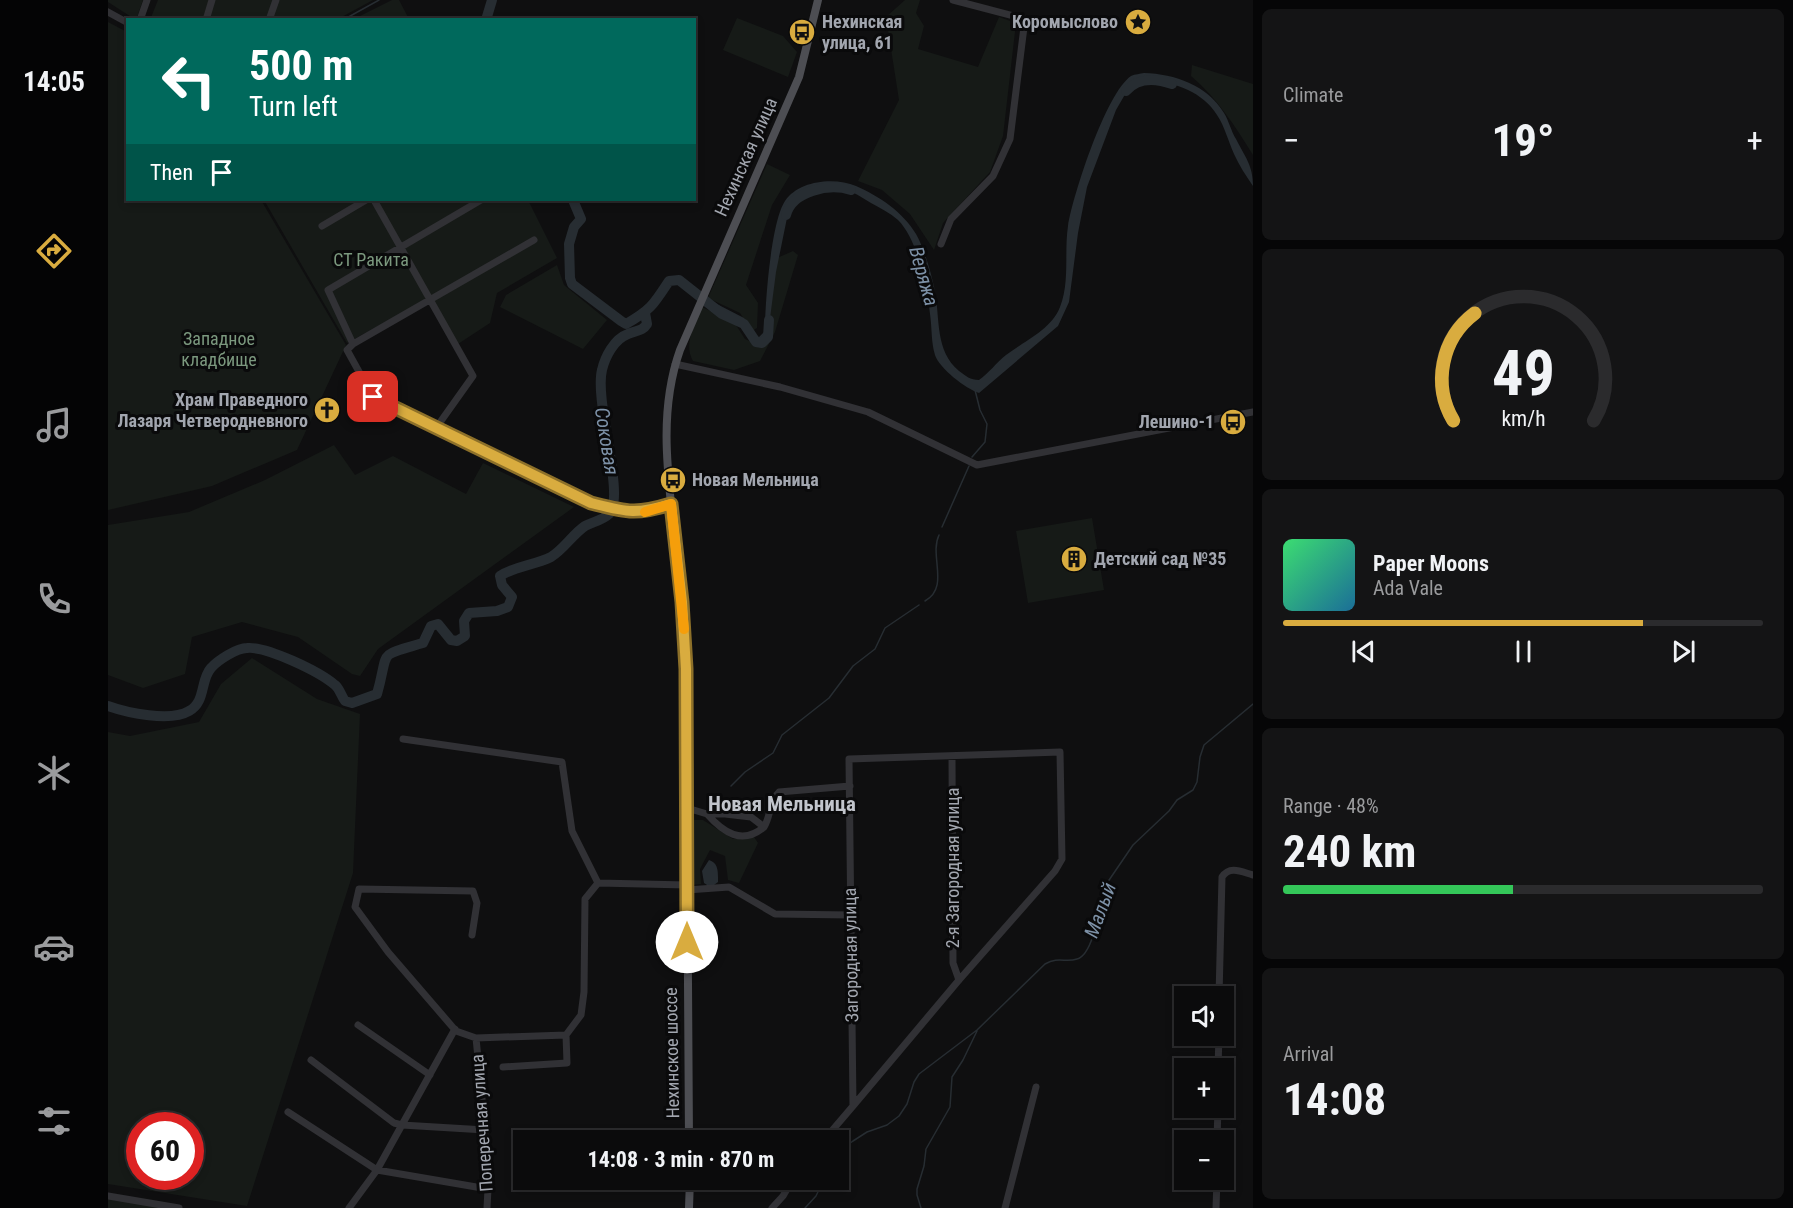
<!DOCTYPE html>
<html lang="en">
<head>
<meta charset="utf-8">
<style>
	:root { --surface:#0b0b0c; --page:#141415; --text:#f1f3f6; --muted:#9a9b9d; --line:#2b2b2d; --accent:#d9ac3f }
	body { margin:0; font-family:"Roboto Condensed",sans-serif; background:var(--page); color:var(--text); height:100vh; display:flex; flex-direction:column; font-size:22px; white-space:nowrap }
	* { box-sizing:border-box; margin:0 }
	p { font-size:20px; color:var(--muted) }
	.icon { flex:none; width:33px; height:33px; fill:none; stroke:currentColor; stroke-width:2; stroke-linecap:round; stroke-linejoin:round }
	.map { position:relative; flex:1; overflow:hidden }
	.side { display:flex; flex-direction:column; gap:9px; padding:9px; background:#060607; width:540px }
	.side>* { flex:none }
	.guide { position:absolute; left:18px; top:18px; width:570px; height:183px; border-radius:0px; box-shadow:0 3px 9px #0003,0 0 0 2px var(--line); background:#00695c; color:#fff; overflow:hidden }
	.tools { position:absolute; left:1066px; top:986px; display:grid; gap:12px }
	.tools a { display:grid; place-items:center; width:60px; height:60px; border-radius:0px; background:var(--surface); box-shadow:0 3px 9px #0003,0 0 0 2px var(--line); font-size:30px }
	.speed { position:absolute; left:18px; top:1112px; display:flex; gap:12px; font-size:30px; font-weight:700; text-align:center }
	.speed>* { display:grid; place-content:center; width:78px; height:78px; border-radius:50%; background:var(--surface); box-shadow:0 3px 9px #0003,0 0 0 2px var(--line); line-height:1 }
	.speed .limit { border:9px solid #d22; background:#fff; color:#111 }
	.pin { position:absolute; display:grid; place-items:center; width:51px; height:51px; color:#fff; margin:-26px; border-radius:12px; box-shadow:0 3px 9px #0006 }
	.me { position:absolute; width:66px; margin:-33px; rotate:0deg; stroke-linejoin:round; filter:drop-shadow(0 0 4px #0008) }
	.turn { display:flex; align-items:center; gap:21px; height:126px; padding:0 24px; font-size:27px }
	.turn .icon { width:78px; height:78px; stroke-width:2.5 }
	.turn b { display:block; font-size:42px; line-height:51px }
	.then { display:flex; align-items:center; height:57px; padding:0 24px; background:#0003; gap:12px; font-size:22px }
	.big { font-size:45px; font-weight:700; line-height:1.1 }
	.side .card { flex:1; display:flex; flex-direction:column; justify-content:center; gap:9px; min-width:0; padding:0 21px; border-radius:9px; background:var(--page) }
	.side .dial { align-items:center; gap:0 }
	.dial svg { height:156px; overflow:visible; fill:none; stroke:var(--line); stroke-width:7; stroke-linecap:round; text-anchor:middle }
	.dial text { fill:var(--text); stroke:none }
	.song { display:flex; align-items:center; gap:18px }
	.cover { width:72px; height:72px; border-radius:9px; background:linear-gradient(135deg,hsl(140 70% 55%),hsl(200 70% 35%)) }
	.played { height:6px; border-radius:3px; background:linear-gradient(90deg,var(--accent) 75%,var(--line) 75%) }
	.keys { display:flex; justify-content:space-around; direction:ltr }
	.heat { display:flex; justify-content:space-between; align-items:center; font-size:33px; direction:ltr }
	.charge { height:9px; border-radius:4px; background:linear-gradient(90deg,#34c759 48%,var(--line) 0) }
	.trip { position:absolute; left:405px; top:1130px; width:336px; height:60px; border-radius:0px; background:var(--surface); box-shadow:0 3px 9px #0003,0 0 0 2px var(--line); font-weight:700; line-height:60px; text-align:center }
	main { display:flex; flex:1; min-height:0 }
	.tab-bar { display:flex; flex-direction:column; width:108px; justify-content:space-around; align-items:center; background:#040405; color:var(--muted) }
	.tab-bar .icon { width:42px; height:42px }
	.tab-bar .current { color:var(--accent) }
	.tab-bar b { font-size:27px; color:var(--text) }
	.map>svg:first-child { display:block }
	.green { fill:#161a17; fill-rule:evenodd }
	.water { fill:#272d32 }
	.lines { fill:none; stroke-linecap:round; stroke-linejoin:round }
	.stream { stroke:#272d32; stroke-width:1.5 }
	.river { stroke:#272d32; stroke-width:10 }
	.minor { stroke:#313135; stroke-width:7 }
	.major { stroke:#4d4e53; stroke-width:8 }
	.route-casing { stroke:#8d7029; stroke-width:15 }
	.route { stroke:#d9ac3f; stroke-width:10 }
	.slow { stroke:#f59e0b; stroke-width:10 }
	.labels { text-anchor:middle; stroke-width:6; stroke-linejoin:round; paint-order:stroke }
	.poi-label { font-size:18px; font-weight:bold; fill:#a2a6af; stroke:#0a0a0b; text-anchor:start }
	.street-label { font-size:18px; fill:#a2a6af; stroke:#0a0a0b }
	.park-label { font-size:18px; fill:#7b987e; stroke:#0a0a0b }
	.water-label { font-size:20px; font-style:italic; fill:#7d91a7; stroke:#0a0a0b }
	.quarter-label { font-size:21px; font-weight:bold; fill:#c2c5cc; stroke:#0a0a0b }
</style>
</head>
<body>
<main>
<nav class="tab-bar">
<b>14:05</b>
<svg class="icon current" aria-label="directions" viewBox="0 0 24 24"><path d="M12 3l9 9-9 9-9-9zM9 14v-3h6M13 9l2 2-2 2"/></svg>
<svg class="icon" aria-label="music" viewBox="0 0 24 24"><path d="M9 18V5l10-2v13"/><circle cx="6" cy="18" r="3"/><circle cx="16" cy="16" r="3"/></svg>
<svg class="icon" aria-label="phone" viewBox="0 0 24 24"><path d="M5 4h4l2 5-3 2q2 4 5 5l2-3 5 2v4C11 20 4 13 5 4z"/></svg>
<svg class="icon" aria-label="climate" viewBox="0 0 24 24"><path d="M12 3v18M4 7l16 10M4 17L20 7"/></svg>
<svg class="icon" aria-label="car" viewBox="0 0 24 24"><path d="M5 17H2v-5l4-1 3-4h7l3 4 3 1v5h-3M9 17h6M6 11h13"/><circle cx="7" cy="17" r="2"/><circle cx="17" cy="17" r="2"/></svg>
<svg class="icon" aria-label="filters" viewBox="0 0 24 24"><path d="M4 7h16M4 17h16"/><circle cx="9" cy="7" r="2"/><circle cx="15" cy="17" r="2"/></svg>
</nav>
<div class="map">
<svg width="1145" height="1208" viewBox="0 0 1145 1208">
	<rect width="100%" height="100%" fill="#0f0f10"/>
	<!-- green -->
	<path class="green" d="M0,0H35L28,20L0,2Z
		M50,0H265L230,19L42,20Z
		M284,0H291L301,19H246Z
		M797,0H812L808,13L816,26L810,49L870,67L891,17L908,23L895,136L882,172L835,223L826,250L802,214L774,190L750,181L791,100L778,17Z
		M629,18L675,36L689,52L680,77L615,50Z
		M0,22L19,32L20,200H153L238,345L189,450L104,486L0,510Z
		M1084,65L1145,84V155C1127,126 1109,98 1083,76Z
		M659,164L682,175L664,205L638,285L650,303L649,328L644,331L632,313L600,298Z
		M156,200H420L449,258L389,293L382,323L350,344L323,297L239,343Z
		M685,251L690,255L667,332L652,361L626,370L585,361C575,344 587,324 594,307L626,322L637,339L648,344L659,332L669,258Z
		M449,265L456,285L499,320L475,349L392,307L398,295Z
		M226,445L247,475L285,456L358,494L375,463L466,507L270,649L252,676L244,674L190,637L134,622L84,637L77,674L35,688L0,675V525L81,512L157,480Z
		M984,518L996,590L920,603L908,531Z
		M144,658L209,699L252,714L245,873L139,1206L0,1184V732L22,736L91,722L113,684ZM32,1125H82V1176H32Z
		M585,820H595L625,839L646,837L650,843L631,883L620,880L617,856L602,850L592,869L593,884L584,885L583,824Z
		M0,1197L69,1208H0Z"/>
	<!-- water -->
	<path class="water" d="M1036,73C1067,74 1099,85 1116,113C1121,121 1123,131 1128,139C1137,157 1145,165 1145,186C1138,176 1131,165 1126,154C1120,141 1117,127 1109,115C1094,89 1055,77 1027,82L1019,91L1008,110L979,187L970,233L961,302L950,326L871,393C858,389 831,368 827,355C823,343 824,327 822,314C819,287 810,240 790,220C782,213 772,208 763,203C751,196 739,187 725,187C710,188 689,194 681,208L668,272L660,334C656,339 652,342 646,340L635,324L601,307L603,301L636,318L648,336L651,337L657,331C657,303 663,222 677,201C691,180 727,177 748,186C771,196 795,212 808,234C817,250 823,273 827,291C832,319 827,351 851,371C858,376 862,380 871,380C881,373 888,363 898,355C915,342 944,329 952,307C962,282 956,252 960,226C965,195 998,93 1023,76C1027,74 1032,74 1036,73Z
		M601,860C611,863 610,873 610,882L606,885H599L596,883L594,871Z"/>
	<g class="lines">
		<!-- stream -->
		<path class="stream" d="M235,20L271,0
			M864,457L877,442L879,424L872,410L867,390
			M834,527L861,466
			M817,601C842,587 821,556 831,535
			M623,786L637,772L665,753L674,735L721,698L745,666L767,649L777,628L811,605
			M730,1152L745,1141L759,1132L779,1125L791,1116L799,1104L806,1082L811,1074L869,1030L937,964C951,956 957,963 969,959C986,955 993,901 997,886L1025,845L1061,811L1069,800L1085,790L1089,782L1092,757L1096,745L1145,704
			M697,1208L708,1196L716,1179
			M813,1208L809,1195V1189L816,1166L818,1149L842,1107L844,1077L855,1060L869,1031"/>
		<!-- river -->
		<path class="river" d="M378,20L384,0
			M1018,91C1029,78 1047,78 1064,84
			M465,200L473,219L466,227L461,244L462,278L464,284L513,321L518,324C543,310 546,304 561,281L571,280L614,314L636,324L648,342L654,343L660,337L661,320
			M678,215C684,191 721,183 743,190
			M0,706C19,713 63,722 81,711C98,702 92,680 103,668C110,660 129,648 139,648C159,646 212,672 227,685C232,689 233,696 237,701L244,703L269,694C282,649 267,657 315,643L323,626L330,624L343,640L349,641L357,636L356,621L361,613L389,611L400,607L404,597L394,585L392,576C407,566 427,565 443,557C456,549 465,534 477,526C485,522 495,520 501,514C518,498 486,401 494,370C497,357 506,339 520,334C528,330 534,332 539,324L537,313"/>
		<!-- minor -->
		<path class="minor" d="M0,12L20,23
			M32,20L39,0
			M98,20L104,0
			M161,20L168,0
			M266,200L365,376L328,428
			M214,226L258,200
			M426,240L245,344L239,350L265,397L483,503L521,512H537L563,504
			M833,244L843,219L885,176L902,139L917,19L845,0
			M245,344L220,290L373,200
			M567,364L672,387L760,412L869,465L1145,412
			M295,739L454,762L464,831L490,883L477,899L476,992L473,1015L458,1035L459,1063L395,1067
			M844,756L845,963L851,980
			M579,808L599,814H617L643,817L656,827C663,816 661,801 671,792L742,786
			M599,814C615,832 634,846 656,827
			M490,883L579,885
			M579,890L621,887L667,914L743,915
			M364,935L369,903L365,891L251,889L247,907L280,952L348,1031L368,1038L458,1035
			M1111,996L1114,877C1122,865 1134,872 1145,875
			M250,1025L322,1075
			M368,1038L381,1170L379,1208
			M203,1060L286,1123L294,1125L377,1130
			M1110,1068L1111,1035
			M180,1112L269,1170L380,1189
			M716,1140L745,1106L741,759L952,752L954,859L947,871L851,980L745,1106
			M1109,1140L1110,1107
			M0,1196L71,1208
			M241,1208L269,1170L347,1029
			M664,1208L675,1196L685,1179
			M897,1208L928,1087
			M1108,1208L1109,1179"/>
		<!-- major -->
		<path class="major" d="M581,1140L578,669C576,626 572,583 567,541C560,476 550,412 572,350L691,77L710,0
			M581,1208L582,1179"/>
	</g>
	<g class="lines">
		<defs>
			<path id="route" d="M265,397L483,503C519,512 527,515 563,504L574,602L578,669L579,942"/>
		</defs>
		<!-- route casing -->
		<use href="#route" class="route-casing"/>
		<!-- route -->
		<use href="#route" class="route"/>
		<!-- slow -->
		<path class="slow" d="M537,512L563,504L576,629"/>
	</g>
	<!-- icons -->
	<defs>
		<symbol id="sight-disc" viewBox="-11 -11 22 22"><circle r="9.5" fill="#d9ac3f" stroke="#0a0a0b"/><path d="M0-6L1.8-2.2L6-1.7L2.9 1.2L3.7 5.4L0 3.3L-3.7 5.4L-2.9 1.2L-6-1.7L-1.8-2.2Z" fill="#111"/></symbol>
		<symbol id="bus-disc" viewBox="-11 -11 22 22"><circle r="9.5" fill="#d9ac3f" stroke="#0a0a0b"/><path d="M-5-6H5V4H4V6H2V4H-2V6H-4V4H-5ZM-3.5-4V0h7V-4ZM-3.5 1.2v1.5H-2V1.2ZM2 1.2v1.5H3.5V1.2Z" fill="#111"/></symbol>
		<symbol id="church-disc" viewBox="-11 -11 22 22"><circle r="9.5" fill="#d9ac3f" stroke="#0a0a0b"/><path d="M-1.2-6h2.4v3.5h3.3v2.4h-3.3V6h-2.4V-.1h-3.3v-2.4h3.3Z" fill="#111"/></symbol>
		<symbol id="building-disc" viewBox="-11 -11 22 22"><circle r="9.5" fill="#d9ac3f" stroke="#0a0a0b"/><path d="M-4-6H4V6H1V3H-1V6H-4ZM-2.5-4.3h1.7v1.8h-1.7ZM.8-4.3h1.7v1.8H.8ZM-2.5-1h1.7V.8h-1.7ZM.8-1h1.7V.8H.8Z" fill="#111"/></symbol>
	</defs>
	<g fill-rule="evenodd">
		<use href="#sight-disc" x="1015" y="7" width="30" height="30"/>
		<use href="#bus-disc" x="679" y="17" width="30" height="30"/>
		<use href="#church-disc" x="204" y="395" width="30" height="30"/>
		<use href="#bus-disc" x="1110" y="407" width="30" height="30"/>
		<use href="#bus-disc" x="550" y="465" width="30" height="30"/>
		<use href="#building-disc" x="951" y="544" width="30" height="30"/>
	</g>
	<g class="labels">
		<!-- poi labels -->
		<g class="poi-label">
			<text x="714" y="28">Нехинская<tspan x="714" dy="21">улица, 61</tspan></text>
			<text x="1010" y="28" text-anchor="end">Коромыслово</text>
			<text x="200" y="406" text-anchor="end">Храм Праведного<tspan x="200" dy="21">Лазаря Четверодневного</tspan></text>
			<text x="1106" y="428" text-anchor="end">Лешино-1</text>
			<text x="584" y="486">Новая Мельница</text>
			<text x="986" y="565">Детский сад №35</text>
		</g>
		<!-- street labels -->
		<g class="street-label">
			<text transform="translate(638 157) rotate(-66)" y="6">Нехинская улица</text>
			<text transform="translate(845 868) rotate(-90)" y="6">2-я Загородная улица</text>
			<text transform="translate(743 955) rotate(-91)" y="6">Загородная улица</text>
			<text transform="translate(564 1053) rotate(-91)" y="6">Нехинское шоссе</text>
			<text transform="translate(374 1123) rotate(-94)" y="6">Поперечная улица</text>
		</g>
		<!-- park labels -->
		<g class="park-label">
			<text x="263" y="266">СТ Ракита</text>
			<text x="111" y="345">Западное<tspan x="111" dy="21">кладбище</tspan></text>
		</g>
		<!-- water labels -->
		<g class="water-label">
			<text transform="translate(816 276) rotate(74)" y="7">Веряжа</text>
			<text transform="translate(499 441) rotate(81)" y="7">Соковая</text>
			<text transform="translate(992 910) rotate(-70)" y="7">Малый</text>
		</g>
		<!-- quarter labels -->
		<g class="quarter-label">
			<text x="674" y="811">Новая Мельница</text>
		</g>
	</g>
</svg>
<div class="tools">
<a><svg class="icon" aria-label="sound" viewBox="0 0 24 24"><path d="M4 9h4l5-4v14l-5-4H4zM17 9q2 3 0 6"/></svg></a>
<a>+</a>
<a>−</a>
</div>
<div class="speed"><div class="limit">60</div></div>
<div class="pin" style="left:265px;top:397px;background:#d93025"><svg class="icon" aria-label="arrive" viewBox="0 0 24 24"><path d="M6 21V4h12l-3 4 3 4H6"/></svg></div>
<svg class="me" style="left:579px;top:942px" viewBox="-20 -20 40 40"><circle r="19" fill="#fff"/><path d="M0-13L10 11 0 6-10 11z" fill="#d9ac3f"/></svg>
<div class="trip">14:08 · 3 min · 870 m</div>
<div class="guide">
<div class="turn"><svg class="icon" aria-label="left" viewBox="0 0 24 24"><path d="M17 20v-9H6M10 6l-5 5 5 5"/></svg><div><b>500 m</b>Turn left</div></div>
<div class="then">Then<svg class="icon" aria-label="arrive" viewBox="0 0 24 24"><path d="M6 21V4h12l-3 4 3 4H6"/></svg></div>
</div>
</div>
<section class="side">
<div class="card"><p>Climate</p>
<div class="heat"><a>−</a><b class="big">19°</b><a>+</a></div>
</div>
<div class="card dial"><svg viewBox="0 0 100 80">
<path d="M14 69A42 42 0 1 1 86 69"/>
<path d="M14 69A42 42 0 0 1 25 14" stroke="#d9ac3f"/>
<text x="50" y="56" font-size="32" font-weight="700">49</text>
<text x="50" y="72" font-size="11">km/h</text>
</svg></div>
<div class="card">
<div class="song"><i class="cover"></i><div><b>Paper Moons</b><p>Ada Vale</p></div></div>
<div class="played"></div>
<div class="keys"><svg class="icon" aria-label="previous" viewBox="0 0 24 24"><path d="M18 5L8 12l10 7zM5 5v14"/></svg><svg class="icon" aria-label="pause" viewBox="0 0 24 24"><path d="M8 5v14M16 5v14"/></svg><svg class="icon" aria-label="next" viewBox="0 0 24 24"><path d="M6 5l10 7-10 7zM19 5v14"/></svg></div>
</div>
<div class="card"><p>Range · 48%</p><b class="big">240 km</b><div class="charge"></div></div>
<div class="card"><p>Arrival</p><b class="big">14:08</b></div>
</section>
</main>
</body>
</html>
